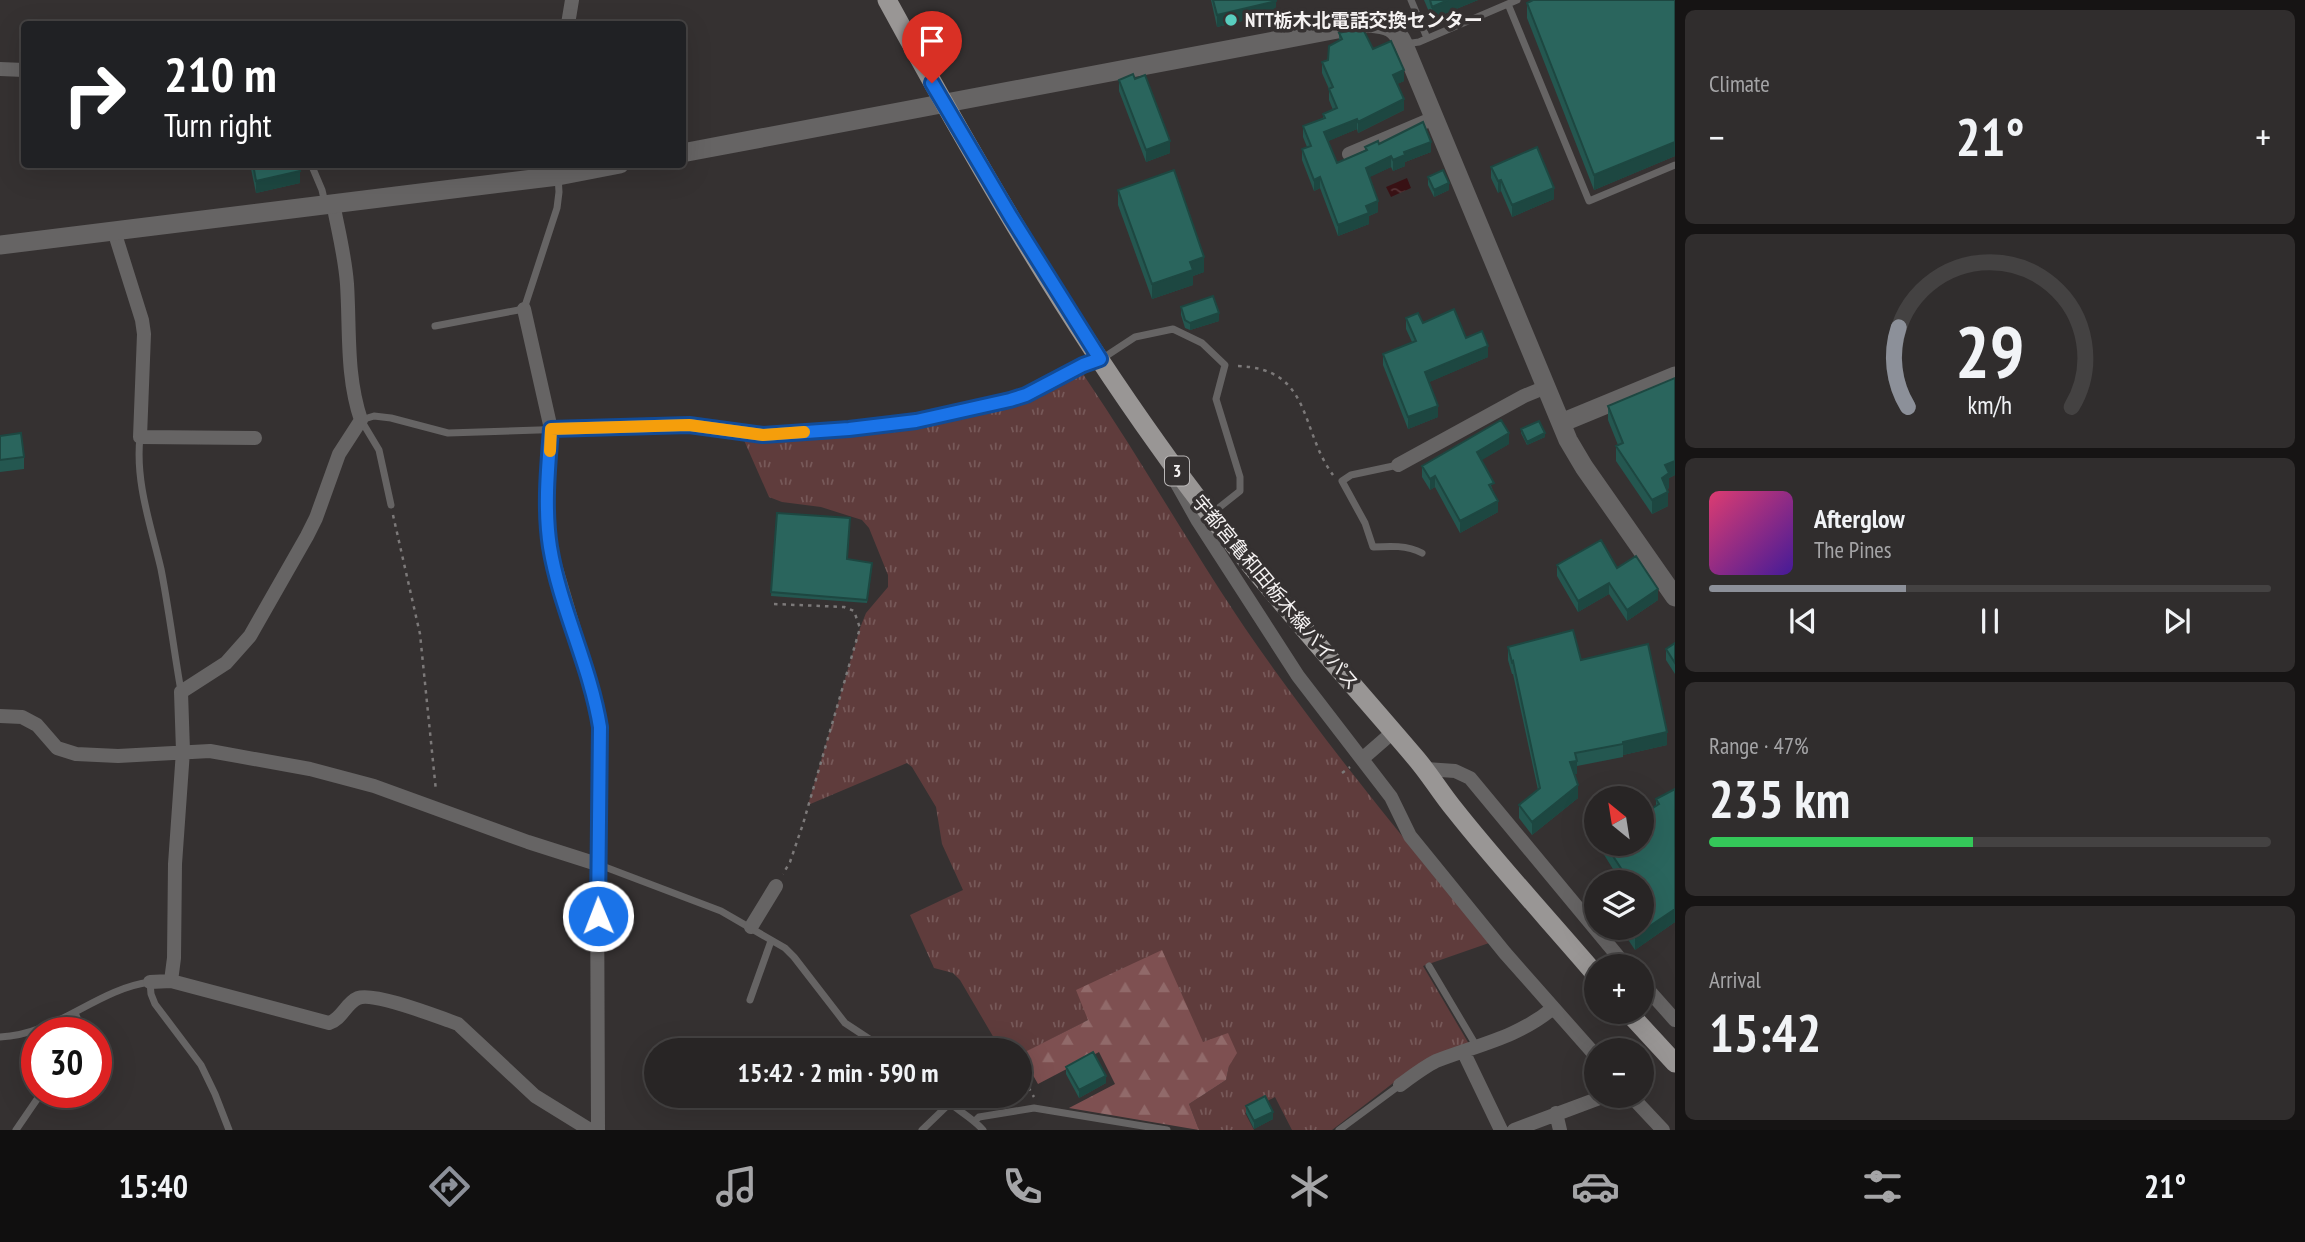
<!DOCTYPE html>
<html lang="en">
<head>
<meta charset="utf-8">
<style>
	:root { --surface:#282525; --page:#302d2d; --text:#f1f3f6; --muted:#a5a5a7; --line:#444242; --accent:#8c9099 }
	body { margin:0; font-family:"PT Sans Narrow","Noto Sans JP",sans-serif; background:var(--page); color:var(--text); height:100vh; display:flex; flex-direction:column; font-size:26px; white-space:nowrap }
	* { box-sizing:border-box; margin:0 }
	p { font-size:23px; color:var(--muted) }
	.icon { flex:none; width:38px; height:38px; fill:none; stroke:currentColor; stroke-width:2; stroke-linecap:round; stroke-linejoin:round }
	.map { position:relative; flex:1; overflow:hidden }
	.details { display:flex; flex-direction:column; gap:10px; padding:10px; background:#161414; width:630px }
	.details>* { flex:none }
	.hud { position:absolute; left:21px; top:21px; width:665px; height:147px; border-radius:7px; box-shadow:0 7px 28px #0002,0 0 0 2px var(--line); background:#202124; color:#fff; overflow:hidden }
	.needle { width:46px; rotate:330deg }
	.tools { position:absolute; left:1584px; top:786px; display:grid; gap:14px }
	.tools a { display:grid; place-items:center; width:70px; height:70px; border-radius:50%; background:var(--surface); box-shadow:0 7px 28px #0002,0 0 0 2px var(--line); font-size:35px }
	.speed { position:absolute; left:21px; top:1017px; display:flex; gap:14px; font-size:35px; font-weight:700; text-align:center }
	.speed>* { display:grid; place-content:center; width:91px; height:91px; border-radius:50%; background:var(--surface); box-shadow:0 7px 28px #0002,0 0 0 2px var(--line); line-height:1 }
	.speed .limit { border:10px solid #d22; background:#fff; color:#111 }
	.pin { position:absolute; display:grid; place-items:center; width:60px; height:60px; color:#fff; margin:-72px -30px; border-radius:50% 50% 50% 0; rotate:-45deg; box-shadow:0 0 7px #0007 }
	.pin .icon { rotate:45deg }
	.me { position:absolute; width:77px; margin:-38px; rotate:359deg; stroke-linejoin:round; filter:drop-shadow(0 0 5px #0008) }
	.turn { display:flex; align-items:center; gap:24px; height:147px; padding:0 28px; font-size:32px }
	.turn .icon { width:91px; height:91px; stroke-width:2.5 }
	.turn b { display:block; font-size:49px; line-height:60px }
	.big { font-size:52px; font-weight:800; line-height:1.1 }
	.details .widget { flex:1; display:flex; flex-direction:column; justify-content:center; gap:10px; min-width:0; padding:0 24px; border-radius:10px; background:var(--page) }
	.details .dial { align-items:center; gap:0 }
	.dial svg { height:182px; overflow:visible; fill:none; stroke:var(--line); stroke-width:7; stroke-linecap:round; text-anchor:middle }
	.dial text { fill:var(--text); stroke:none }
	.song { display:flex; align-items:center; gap:21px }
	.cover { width:84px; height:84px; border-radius:10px; background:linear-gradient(135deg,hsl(340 70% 55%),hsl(260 70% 35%)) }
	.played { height:7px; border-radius:4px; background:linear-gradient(90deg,var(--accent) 35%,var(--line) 35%) }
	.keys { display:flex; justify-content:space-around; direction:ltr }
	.heat { display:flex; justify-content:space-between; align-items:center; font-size:38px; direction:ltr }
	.charge { height:10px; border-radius:5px; background:linear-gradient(90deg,#34c759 47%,var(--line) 0) }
	.trip { position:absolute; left:644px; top:1038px; width:388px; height:70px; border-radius:35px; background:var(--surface); box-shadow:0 7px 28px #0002,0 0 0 2px var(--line); font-weight:800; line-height:70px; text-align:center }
	.tabs { display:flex; height:112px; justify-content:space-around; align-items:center; background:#100f0f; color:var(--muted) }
	.tabs .icon { width:49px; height:49px }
	.tabs .on { color:var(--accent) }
	.tabs b { font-size:32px; color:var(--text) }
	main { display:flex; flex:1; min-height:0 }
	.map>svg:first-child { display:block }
	.grass { fill:url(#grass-tufts) }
	.forest { fill:url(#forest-firs) }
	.water { fill:url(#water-ripples) }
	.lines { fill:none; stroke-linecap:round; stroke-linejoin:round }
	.path { stroke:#7c7979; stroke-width:2.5; stroke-dasharray:3.5 5; stroke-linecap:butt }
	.service { stroke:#666464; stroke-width:7 }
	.minor { stroke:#666464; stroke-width:14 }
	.tertiary { stroke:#666464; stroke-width:19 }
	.primary { stroke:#999695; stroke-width:19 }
	.primary-bridge { stroke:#999695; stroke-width:19 }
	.wall { fill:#245750 }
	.shaded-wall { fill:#1d4741 }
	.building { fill:#2a655d; stroke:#1d4741; stroke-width:2 }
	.route-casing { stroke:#114b97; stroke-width:18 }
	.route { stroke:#1a73e8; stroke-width:12 }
	.slow { stroke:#f59e0b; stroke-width:12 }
	.poi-dot { fill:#59cebf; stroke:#353131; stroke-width:2.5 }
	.labels { text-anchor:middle; stroke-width:7; stroke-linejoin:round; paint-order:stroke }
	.shield { fill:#353131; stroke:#bbb8b8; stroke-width:2 }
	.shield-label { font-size:18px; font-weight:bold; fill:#f5f2f2 }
	.poi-label { font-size:19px; font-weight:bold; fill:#f5f2f2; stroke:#353131; text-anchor:start }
	.street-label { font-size:19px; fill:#f5f2f2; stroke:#353131 }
</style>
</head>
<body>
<main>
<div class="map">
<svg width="1675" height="1130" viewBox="0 0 1675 1130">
	<defs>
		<pattern id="grass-tufts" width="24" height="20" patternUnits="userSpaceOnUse" patternTransform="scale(1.75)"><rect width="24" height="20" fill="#5f3c3c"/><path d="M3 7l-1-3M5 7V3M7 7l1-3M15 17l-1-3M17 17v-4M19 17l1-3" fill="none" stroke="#775959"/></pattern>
		<pattern id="forest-firs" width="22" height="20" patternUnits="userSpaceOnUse" patternTransform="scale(1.75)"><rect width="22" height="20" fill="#7e5051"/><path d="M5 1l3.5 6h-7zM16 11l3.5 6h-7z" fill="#916a6a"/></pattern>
		<pattern id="water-ripples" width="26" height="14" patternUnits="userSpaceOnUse" patternTransform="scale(1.75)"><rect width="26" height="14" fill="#381114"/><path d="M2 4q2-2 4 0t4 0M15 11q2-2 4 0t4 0" fill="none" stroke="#553437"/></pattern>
	</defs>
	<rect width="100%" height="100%" fill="#353131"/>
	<!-- grass -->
	<path class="grass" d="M1078,371L1083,374C1149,471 1205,574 1273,668C1341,763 1416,853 1489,943L1423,966L1469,1044L1401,1077L1332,1130H1292L1275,1097L1245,1113L1254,1130H1199L1189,1104L1226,1080L1229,1066L1204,1042L1088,1020L1020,1055V1050H1001L960,980L953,973L934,968L910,915L963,890L942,844L936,807L912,767L907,763L808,805L860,628L866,613L888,587V575L869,528L862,520L821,507L782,502L769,497L743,438L819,435L894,426L987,409Z"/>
	<!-- forest -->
	<path class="forest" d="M1162,950L1203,1042L1228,1033L1237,1053L1229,1066L1226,1080L1189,1104L1199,1130L1069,1108L1115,1084L1099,1052L1038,1084L1021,1054L1088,1020L1076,990Z"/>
	<!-- water -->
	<path class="water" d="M1407,178L1411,188L1391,197L1386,187Z"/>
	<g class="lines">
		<!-- path -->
		<path class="path" d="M1238,366C1313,369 1299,429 1333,475
			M393,515L420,634L436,791
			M774,604L844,607L854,611L860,628L803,824L790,862L783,874
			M1342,773L1350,767
			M1611,1050L1629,1039
			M1020,1073L1034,1097"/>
		<!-- service -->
		<path class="service" d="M1411,0L1427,38
			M1508,4L1589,201L1675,165
			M1405,44L1419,42L1517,0
			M311,164L322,190L325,203
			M435,326L524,309L557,208L559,192L558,176
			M140,437C135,482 151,526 161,569C169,610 174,651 181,691
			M1398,465L1351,475L1342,481L1365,523L1373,547C1390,546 1407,545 1422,553
			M391,505L379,450L361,420L374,416L391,418L448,433L689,425L763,435L849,429L916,421L989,406L1026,395L1083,365L1100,360L1135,337L1173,329L1202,343L1225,365L1216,399L1240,477V491L1211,514
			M597,864L721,911L785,948L794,957L845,1023L886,1050
			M1429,966L1477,1047
			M750,1000L771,941
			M75,1013L78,1020L75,1032
			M0,1037C56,1035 97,989 150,982L151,994L155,1004L201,1065L215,1094L229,1130
			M942,1096C954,1109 971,1116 983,1130
			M975,1121L979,1117L1034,1108L1167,1130
			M16,1130L42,1092
			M922,1130L949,1104
			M1339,1130L1400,1085"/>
		<!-- minor -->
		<path class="minor" d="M568,24L572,0
			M0,69L24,70
			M1349,154L1434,118
			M114,231L142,320L144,334L140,437L255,438
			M524,309L551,429L547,512L550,548L595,700L600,727L597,864L598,1130
			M1398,465L1524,396L1546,387
			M1175,480L1198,521L1298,676L1391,797L1410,836L1505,953L1596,1056
			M0,716L22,717L37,725L57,748L76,754L118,756L210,751L310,769L374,786L528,842L597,864
			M1362,759L1393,732
			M1426,769L1455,771L1470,778L1626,966
			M751,927L776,886
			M171,981L174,958L175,864L183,751L181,692L226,663L250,636L307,536L316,518L339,454L361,420C346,376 350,330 347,284C345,256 338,230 333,203
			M150,982L171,981L329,1023C342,1019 346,1003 358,998C373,992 433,1015 450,1021L458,1024L535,1096L590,1130
			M1642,983L1675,1020
			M1464,1053L1501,1130
			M1400,1085C1411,1077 1424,1067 1436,1061C1477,1045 1519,1037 1553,1008
			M1631,1096L1663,1130
			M1556,1113L1560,1130
			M1514,1130L1605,1096"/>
		<!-- tertiary -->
		<path class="tertiary" d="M682,153L1369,23C1388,25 1395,26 1404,45L1568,440L1584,467L1675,597
			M0,245L558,176L620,164
			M1561,423L1675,376"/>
		<!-- primary -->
		<path class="primary" d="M887,0C970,152 1058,305 1159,446C1236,555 1327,654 1414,756C1429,773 1440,792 1454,809C1499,866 1549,920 1596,975"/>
		<!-- primary-bridge -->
		<path class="primary-bridge" d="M1628,1012L1675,1063"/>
	</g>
	<!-- wall -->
	<path class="wall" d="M1211,0H1276V13L1217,27Z
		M1424,0H1478L1432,19Z
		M1675,0V156L1594,190L1527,18V3Z
		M1339,33L1373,49L1404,81L1397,84L1404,110L1358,133L1357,129L1328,141L1337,163L1365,150V147L1379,144L1431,152L1405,162V166L1393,171L1391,167L1369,177L1378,212L1369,216V224L1338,236L1320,188L1314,191L1302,160V149L1307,147L1303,137V126L1323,118V114L1333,110L1329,100V89L1322,73V62L1328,60L1339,40Z
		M1119,80L1170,153L1146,162L1119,91Z
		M250,164H298L300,183L256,193Z
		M1491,167L1554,199L1512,217L1501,191L1498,193L1491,178Z
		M1428,177L1449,190L1434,197L1428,185Z
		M1118,190L1204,272L1193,276V285L1152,299L1118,205Z
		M1181,307L1219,321L1190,330L1185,328L1181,315Z
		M1406,318L1466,338L1488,357L1429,382L1438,417L1408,429L1383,365V354L1412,342L1406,329Z
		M1675,378V475L1669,478V488L1667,489L1668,506L1652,514L1616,461V446L1618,445L1608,420V406Z
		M1521,429L1545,437L1527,445L1521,433Z
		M0,436L24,457V469L0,472Z
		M1509,444L1481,460L1494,493L1498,512L1460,533L1435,487L1430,490L1422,477V466Z
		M777,513L847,559L872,567L867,603L771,596Z
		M1557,565L1617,568L1658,600L1627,621L1609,594L1578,612L1557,576Z
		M1675,643V674L1666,660V649Z
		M1508,647L1581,660L1667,745L1623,755V757L1577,766V774H1574L1578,798L1532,835L1519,818V805L1538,790L1513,674H1512L1508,660Z
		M1675,789V922L1635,950L1625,935V928H1642V882H1621L1603,853V844H1642V815L1656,806V799Z
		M1066,1067L1106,1083L1079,1098L1066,1074Z
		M1246,1106L1273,1119L1254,1129L1246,1113Z"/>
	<!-- shaded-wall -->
	<path class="shaded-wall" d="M1448,0H1478L1432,19V7Z
		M1276,1V13L1217,27V15Z
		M1404,70V81L1393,86V75Z
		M1404,99V110L1358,133V122Z
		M1357,119V129L1324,143V132Z
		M1170,141V153L1146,162V150Z
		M1431,142V152L1405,162V166L1393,171V160L1404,152Z
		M1675,142V156L1594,190V175Z
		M1391,156V167L1366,179V168Z
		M300,171V183L256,193V181Z
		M1320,177V188L1314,191V180Z
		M1501,180V191L1498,193V181Z
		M1449,183V190L1434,197V190Z
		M1554,188V199L1512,217V205Z
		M1378,201V212L1369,216V224L1338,236V225L1366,206Z
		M1204,257V272L1193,276V285L1152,299V284L1190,262Z
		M1219,313V321L1190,330V323Z
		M1488,346V357L1425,384V372Z
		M1438,406V417L1408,429V417Z
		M1509,433V444L1477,463V452Z
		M1545,433V437L1527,445V442Z
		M1675,461V475L1669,478V488L1662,492V478L1665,465Z
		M1435,476V487L1430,490V479Z
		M1668,492V506L1652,514V500Z
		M1498,501V512L1460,533V521Z
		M1609,583V594L1578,612V601Z
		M1658,589V600L1627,621V610Z
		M1667,732V745L1623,755V742Z
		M1577,761V774L1570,775V762Z
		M1578,785V798L1532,835V822Z
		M1675,909V922L1635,950V936Z
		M1106,1076V1083L1079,1098V1090Z
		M1273,1112V1119L1254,1129V1121Z"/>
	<!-- building -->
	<path class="building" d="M1213,0H1276V1L1217,15Z
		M1430,0H1448L1432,7Z
		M1533,0H1675V142L1594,175L1527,3Z
		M1362,27L1373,49L1391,41L1404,70L1393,75L1404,99L1358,122L1357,119L1324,132L1337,163L1367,150L1365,147L1378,141L1379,144L1423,122L1431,142L1404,152L1405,155L1393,160L1391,156L1366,168L1378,201L1366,206L1369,213L1338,225L1320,177L1314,180L1302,149L1311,146L1303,126L1325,118L1323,114L1337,108L1329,89L1333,87L1322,62L1328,60L1329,46L1342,39L1339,33Z
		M1133,74L1135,79L1145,75L1170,141L1146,150L1119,80Z
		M1537,147L1554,188L1512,205L1501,180L1498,181L1491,167Z
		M253,164H298L300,171L256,181Z
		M1174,170L1204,257L1190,262L1193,270L1152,284L1118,190Z
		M1443,170L1449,183L1434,190L1428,177Z
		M1213,296L1219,313L1190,323L1185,320L1181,307Z
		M1454,309L1466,338L1482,331L1488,346L1425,372L1438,406L1408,417L1383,354L1416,341L1406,318L1418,313L1423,323Z
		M1675,378V461L1665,465L1669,473L1662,478L1668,492L1652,500L1616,446L1623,443L1608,406Z
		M1501,420L1509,433L1477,452L1494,483L1489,485L1498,501L1460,521L1435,476L1430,479L1422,466Z
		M1539,421L1545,433L1527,442L1521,429Z
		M21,433L24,457L0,460V436Z
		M777,513L850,518L847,559L872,563L867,600L771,592Z
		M1601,540L1617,568L1636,556L1658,589L1627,610L1609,583L1578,601L1557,565Z
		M1573,630L1581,660L1648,644L1667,732L1623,742V744L1575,753L1577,761L1570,762L1578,785L1532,822L1519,805L1540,788L1513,661L1512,662L1508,647Z
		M1675,643V663L1666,649Z
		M1675,789V909L1635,936L1629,928H1642V911L1646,907L1642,900V882H1630L1605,844H1642V815L1659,804L1656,799Z
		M1093,1052L1106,1076L1079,1090L1066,1067Z
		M1265,1096L1273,1112L1254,1121L1246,1106Z"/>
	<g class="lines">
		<defs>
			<path id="route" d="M598,916L600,727C590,665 560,608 550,547C544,508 548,468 551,429L689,425L763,435L849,429L916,421L1010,400L1026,395L1083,365L1100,359L1011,217L932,83"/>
		</defs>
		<!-- route casing -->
		<use href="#route" class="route-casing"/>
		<!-- route -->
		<use href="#route" class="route"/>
		<!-- slow -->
		<path class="slow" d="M550,451L551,429L689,425L763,435L804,432"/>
	</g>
	<!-- markers -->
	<circle class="poi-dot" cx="1231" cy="20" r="7"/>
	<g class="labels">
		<!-- shield labels -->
		<rect class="shield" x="1165" y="456.5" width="24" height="29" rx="5"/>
		<g class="shield-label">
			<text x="1177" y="477">3</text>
		</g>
		<!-- poi labels -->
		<g class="poi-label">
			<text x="1245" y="27">NTT栃木北電話交換センター</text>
		</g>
		<!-- street labels -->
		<g class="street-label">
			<text transform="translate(1276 592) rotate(50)" y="7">宇都宮亀和田栃木線バイパス</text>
		</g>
	</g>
</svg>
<div class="tools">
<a><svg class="needle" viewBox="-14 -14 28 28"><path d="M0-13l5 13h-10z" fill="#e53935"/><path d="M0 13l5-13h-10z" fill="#a5a5a7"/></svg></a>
<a><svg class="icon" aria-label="layers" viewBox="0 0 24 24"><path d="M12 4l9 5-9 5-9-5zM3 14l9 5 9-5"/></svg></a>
<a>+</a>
<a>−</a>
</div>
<div class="speed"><div class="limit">30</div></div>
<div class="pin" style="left:932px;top:83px;background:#d93025"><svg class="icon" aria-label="arrive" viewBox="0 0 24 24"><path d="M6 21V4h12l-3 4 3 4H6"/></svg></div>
<svg class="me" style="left:598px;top:916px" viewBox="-20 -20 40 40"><circle r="17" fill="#1a73e8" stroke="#fff" stroke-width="3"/><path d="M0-11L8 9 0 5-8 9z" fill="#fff"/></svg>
<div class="trip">15:42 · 2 min · 590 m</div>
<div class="hud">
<div class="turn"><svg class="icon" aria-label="right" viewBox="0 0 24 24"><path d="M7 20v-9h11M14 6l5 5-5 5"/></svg><div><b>210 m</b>Turn right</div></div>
</div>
</div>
<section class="details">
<div class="widget"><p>Climate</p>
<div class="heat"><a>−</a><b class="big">21°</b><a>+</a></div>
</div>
<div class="widget dial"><svg viewBox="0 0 100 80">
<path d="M14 69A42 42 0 1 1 86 69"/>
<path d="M14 69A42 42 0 0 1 10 34" stroke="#8c9099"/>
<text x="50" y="56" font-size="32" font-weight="700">29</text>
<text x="50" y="72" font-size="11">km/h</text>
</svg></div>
<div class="widget">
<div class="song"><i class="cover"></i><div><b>Afterglow</b><p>The Pines</p></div></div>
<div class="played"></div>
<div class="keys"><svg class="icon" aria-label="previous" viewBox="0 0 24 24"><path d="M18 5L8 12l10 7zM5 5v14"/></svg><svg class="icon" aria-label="pause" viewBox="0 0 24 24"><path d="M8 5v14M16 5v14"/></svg><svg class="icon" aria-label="next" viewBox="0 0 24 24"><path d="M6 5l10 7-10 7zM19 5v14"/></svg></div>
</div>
<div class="widget"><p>Range · 47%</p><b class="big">235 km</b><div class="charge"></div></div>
<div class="widget"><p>Arrival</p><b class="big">15:42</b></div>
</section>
</main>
<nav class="tabs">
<b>15:40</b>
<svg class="icon on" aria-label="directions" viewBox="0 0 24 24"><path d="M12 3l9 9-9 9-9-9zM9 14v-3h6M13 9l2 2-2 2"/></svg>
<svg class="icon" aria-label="music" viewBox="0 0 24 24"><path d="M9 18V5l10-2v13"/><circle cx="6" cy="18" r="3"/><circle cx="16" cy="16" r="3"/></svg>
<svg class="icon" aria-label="phone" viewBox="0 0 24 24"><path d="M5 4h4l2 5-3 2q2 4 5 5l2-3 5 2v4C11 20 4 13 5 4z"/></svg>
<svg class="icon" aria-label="climate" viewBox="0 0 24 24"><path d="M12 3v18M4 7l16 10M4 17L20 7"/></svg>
<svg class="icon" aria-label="car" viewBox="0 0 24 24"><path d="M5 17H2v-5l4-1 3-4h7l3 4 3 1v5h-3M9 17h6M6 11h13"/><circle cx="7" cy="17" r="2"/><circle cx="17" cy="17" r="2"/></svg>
<svg class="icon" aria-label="filters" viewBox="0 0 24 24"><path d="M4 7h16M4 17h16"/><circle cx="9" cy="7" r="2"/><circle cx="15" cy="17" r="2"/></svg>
<b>21°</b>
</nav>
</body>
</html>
